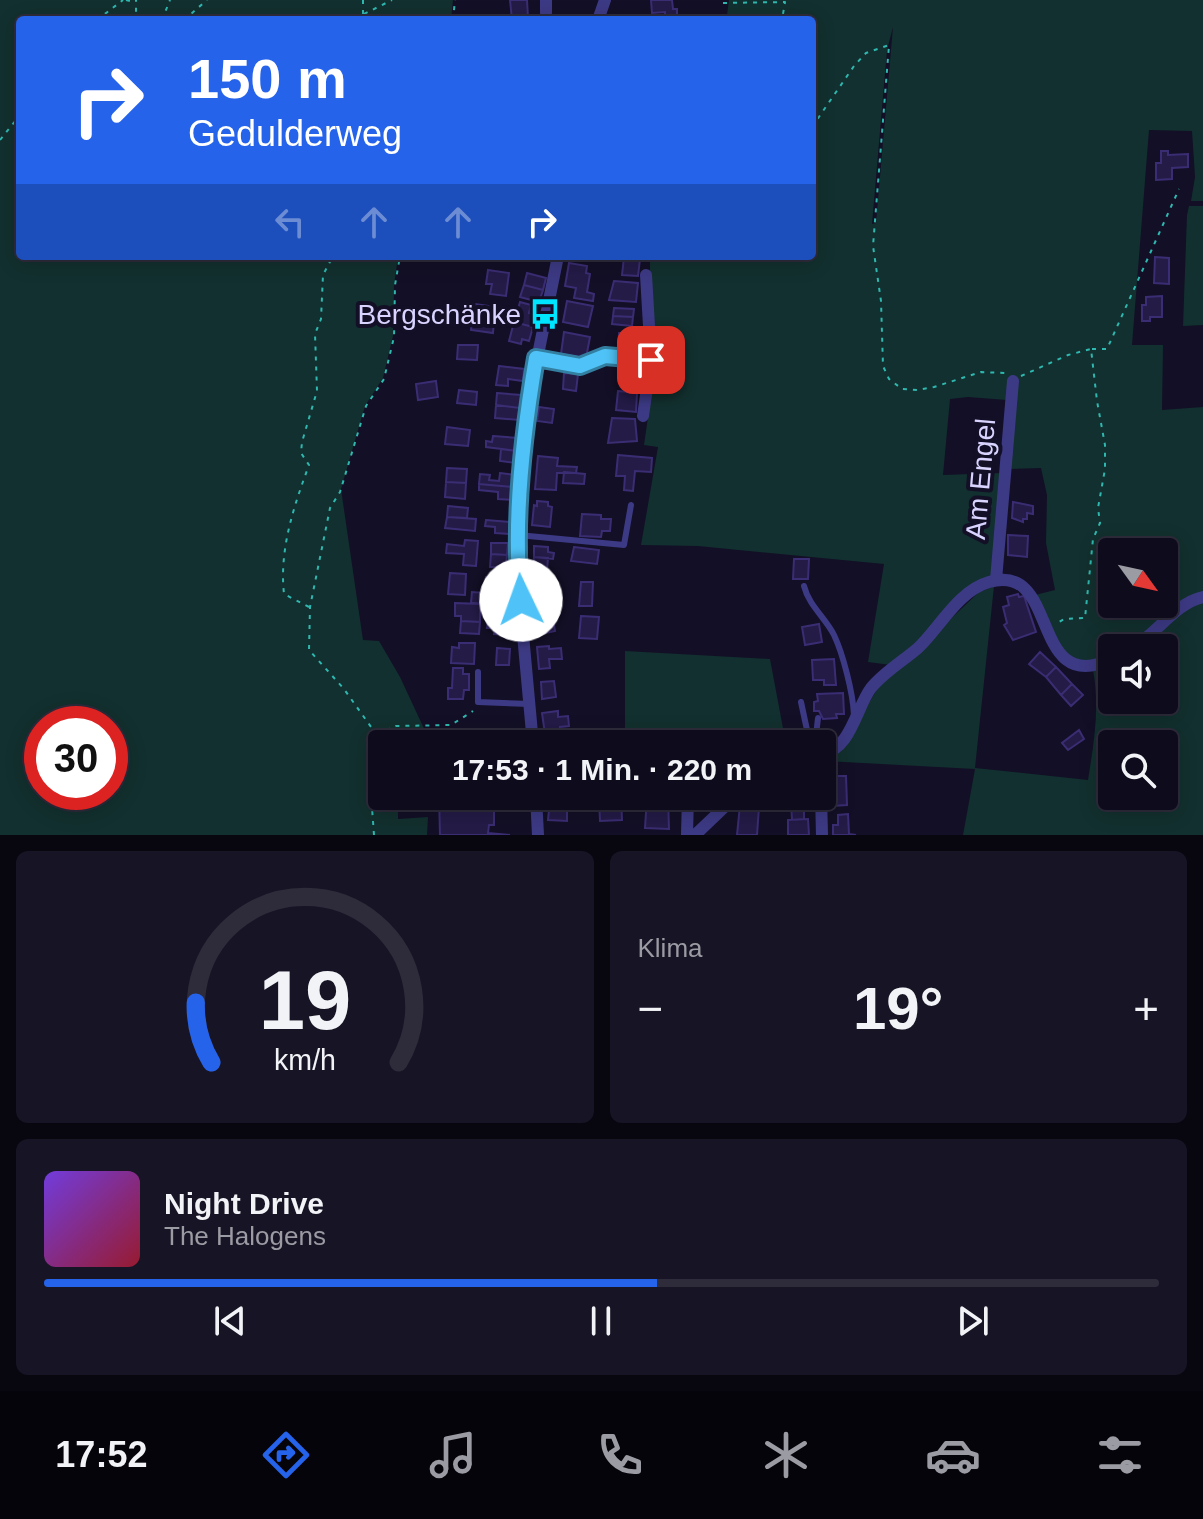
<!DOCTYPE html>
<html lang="de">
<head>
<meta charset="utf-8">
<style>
	:root { --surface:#0e0b1c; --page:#171425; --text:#f1f3f6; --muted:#9b9ba3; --line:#2e2b3b; --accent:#2563eb }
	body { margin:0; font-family:Helvetica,sans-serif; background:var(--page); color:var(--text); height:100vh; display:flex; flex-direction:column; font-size:30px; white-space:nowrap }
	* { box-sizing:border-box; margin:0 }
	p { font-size:26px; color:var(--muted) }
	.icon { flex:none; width:44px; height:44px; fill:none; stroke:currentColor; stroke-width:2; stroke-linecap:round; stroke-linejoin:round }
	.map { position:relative; height:835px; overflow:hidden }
	.details { display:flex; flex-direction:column; gap:16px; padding:16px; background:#08060f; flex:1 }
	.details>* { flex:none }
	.hud { position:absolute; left:16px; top:16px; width:800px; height:244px; border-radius:8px; box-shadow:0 4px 20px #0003,0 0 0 2px var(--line); background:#2563eb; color:#fff; overflow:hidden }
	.needle { width:52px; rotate:123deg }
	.buttons { position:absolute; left:1098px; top:538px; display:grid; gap:16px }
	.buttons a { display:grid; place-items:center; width:80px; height:80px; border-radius:8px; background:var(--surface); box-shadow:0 4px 20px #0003,0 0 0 2px var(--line); font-size:40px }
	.speed { position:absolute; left:24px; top:706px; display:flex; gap:16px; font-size:40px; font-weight:700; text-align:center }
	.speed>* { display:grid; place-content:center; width:104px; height:104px; border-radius:50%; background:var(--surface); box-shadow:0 4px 20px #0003,0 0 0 2px var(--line); line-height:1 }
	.speed .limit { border:12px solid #d22; background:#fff; color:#111 }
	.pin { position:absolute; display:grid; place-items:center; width:68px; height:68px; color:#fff; margin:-34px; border-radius:16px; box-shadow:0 4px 12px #0006 }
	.me { position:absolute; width:88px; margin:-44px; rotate:357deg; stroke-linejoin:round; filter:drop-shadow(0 0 6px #0008) }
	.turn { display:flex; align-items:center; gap:28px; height:168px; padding:0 40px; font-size:36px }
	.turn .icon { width:104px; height:104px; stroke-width:2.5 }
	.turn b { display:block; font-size:56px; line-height:68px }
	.lanes { display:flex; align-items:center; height:76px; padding:0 40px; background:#0003; justify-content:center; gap:40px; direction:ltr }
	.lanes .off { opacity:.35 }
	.big { font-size:60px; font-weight:700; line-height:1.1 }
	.details .widget { flex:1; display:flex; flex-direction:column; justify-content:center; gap:12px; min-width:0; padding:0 28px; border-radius:12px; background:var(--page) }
	.details .dial { align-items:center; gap:0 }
	.dial svg { height:208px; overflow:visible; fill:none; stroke:var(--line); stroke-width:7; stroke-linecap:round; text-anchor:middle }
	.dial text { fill:var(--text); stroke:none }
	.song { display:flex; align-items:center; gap:24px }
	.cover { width:96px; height:96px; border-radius:12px; background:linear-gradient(135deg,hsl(260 70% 55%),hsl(350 70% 35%)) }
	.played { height:8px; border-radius:4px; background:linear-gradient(90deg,var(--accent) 55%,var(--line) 55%) }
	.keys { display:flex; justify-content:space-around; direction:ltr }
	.heat { display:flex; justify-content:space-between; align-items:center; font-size:44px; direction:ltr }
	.details .tiles { flex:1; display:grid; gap:16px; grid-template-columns:1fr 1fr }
	.widget:last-child { grid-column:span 2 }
	.trip { position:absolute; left:368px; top:730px; width:468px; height:80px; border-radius:8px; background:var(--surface); box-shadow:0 4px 20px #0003,0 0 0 2px var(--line); font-weight:700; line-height:80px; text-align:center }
	.menu { display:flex; height:128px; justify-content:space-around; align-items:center; background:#06040b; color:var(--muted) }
	.menu .icon { width:56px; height:56px }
	.menu .active { color:var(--accent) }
	.menu b { font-size:36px; color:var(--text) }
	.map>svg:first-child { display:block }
	.green { fill:#12302f; fill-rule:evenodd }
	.building { fill:#241b47; stroke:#3b2d73; stroke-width:2 }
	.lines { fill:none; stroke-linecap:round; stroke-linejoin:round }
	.path { stroke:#2fb8b0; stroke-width:2; stroke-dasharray:4 6; stroke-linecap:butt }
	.lane { stroke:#3d3a85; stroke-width:6 }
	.street { stroke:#3d3a85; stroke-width:12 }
	.route-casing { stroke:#337fa1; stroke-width:20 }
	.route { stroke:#4fc3f7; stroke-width:14 }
	.labels { text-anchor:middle; stroke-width:8; stroke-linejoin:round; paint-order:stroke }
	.poi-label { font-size:28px; fill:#d9d4ff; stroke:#130f26; text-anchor:end }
	.street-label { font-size:28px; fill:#d9d4ff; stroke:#130f26 }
</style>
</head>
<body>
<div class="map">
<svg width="1203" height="835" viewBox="0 0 1203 835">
	<rect width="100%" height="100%" fill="#130f26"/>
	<!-- green -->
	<path class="green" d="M0,0H453L451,20H20V256H398L394,286L393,336L383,378L365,406L341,489L363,640L379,641L400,677L427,735L400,733L399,744H382V796H398V819L428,817L427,835H0ZM110,724V792H42V724Z
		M729,0H1203V201H1191L1195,177L1192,131L1149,130L1132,345H1163L1162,410L1203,407V594L1128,648H1112V657L1098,663L1066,657L1035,595L1055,590L1046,543L1047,495L1041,468L1008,469L1007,400L968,397L950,399L943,475L1002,473L995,574L970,585L928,631L891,665L868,662L884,564L698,546L641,545L658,447L644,445L656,361L648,271H650V256H812V20H687V18L727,15ZM893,27L876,223L872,224L887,50ZM1112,552H1164V604H1112Z
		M1189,206H1203V325L1183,326L1187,215Z
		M994,586L975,768L1088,780C1094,742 1100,708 1093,670L1112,662V700H1164V648H1137L1184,609L1203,601V835H963L975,769L825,761L840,751L878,688L978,593ZM1112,744H1164V796H1112Z
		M625,651L770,659L786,744H625Z"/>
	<!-- building -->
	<path class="building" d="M510,0H527L528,18L512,20Z
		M651,0H672L673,9H677V16L665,17V12L652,13Z
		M1161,151H1168V155L1188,154V167L1172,168V179L1156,180V163H1161Z
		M505,256H551V258L505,261Z
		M624,257L640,259L638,276L622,275Z
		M1155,257L1169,258V284L1154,283Z
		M569,263L587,266L586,273L590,274L587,292L594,294L593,301L574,298L576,288L565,286Z
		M488,270L509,273L506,296L490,294L492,284H486Z
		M527,273L546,278L543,290L524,285Z
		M614,281L638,283L636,302L609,300Z
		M524,285L543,290L539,302L520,297Z
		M1162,296V317H1150V321H1142V305H1146V297Z
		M567,301L593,306L588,327L563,322Z
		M520,302L531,305L529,313L536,315L533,327L514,322Z
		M475,304L496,307L494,320L473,316Z
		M614,308L634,309L633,317L613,316Z
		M473,316L494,320L493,333L471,330Z
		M613,316L633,317L632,326L612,324Z
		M514,322L533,327L529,341L522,339L521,344L509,341Z
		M564,332L590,337L586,358L561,354Z
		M619,333L638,334L637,351L618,349Z
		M458,345H478L477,360L457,359Z
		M499,366L524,369L523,381L508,379V386L496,385Z
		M621,369L637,371L636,385L620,383Z
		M564,373L578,374L576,391L563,389Z
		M436,381L438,397L418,400L416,384Z
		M459,390L477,392L476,405L457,403Z
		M618,391L637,393L636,412L616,410Z
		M497,393L521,395L520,408L496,405Z
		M496,405L520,408L519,420L495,418Z
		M539,407L554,409L552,423L537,421Z
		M612,418L635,419L637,441L608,443Z
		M447,427L470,430L468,446L445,444Z
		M980,429H996L994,461H985L986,455H978Z
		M493,436L518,438L517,451L486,447V441L492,442Z
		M501,449L517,451L516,463L500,461Z
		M618,455L652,458L651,472L635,471L633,491L624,490L625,476H616Z
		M538,456L558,458L557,466L577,467L576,473H557L556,490L535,489Z
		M447,468L467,469L466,483L446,482Z
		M564,472L585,474L584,484L563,483Z
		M500,473L515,475L514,487L479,484L480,474L490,475L489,480L499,481Z
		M446,482L466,483L465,499L445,497Z
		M479,484L514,487L513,500L498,499V492L479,490Z
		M537,501L548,502V506L552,507L550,527L532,525L534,505L537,506Z
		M1013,502L1033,506V514L1027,513V519H1023V522L1012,518Z
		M448,506L468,508L467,518L447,517Z
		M582,514L601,515V519H611L610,531H602L601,537L580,536Z
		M447,517L476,519L475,531L445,528Z
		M486,520L511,522L510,534L495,533V527L485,526Z
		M1008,535L1028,536L1027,557L1008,555Z
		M465,540L478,541L476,566L463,565L464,554L446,553L447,544L464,546Z
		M491,543H508L507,555L491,554Z
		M534,546L548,547V552L554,553L553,559L534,557Z
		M574,547L599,550L597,564L571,561Z
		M491,554L507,555L506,567H490Z
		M534,557L548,558L547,570L533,569Z
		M794,559H809L808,579H793Z
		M450,573L466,574L465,595L448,594Z
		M486,577L502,579L501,599L487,598V604L471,603L472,592L485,593Z
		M581,582H593L592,606H579Z
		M1018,594L1019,597L1024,596L1036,632L1013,640L1004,625L1007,623L1003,607L1009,605L1007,597Z
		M455,603L480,604V622L461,621V616H455Z
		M496,610L512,611L511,623L488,622V615H495Z
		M552,614L555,631L531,636L530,616Z
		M581,616L599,617L597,639L579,638Z
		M461,621L480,622L479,634L460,633Z
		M488,622L511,623L510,635L494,634L495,628H487Z
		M819,624L822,642L805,645L802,627Z
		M459,643H475L474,664L451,663L452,647L459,648Z
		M549,646V649L561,648L562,659H549L550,668L539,669L537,647Z
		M497,648L510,649L509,665H496Z
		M1040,652L1056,667L1046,677L1029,664Z
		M834,659L836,685H824V680H813L812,660Z
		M1056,667L1072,684L1061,695L1046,677Z
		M453,668H463V674H469V690H464L463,699H448V688H452Z
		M554,681L556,697L542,699L541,682Z
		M1072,684L1083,695L1071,706L1061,695Z
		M843,693L844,714H836L837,718L823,719L819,711H814V702L818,701L817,694Z
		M558,711V717L568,716L569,726L560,727V733L545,734L542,713Z
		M1079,730L1084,739L1068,750L1062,743Z
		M831,776H846L847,805L832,806Z
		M439,796H522V809L494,810V825H489L488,833L510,835H440Z
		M593,796H621L622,820L600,821L599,798H593Z
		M647,797L668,798L669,829L645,828Z
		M804,800V819L792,820L791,801Z
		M553,805H567V821L548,820L549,810H552Z
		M740,805L759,807L757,835H737Z
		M848,814L849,834L856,835H833V825H838V815Z
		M808,819L809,835H788V820Z"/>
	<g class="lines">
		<!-- path -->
		<path class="path" d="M126,0L134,2
			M363,0V20
			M723,3L785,2L782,20
			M364,14L392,0
			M97,20L123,0
			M131,20L136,14V0
			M162,20L170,0
			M184,20L207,0
			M453,20L455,0
			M700,20L724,18
			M812,127L854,66L866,53L889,45L873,246L881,301L883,366L889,379L902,389L917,390L934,387L981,372L1005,373
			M0,140L20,115
			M1092,349H1107L1179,189
			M1021,376L1068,355L1091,349L1097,401L1105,445V469L1098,508L1100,523L1093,539L1085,618L1064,619L1056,624
			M309,607L284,594C279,549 294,506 309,465L301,453L302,442L317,391L315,334L321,319L323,275L333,256
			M377,734L396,726L451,725L473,711
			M374,835L371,794L376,734L344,689L309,650L310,607L330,508L340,492L366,406L384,379L394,337L395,285L400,256"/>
		<!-- lane -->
		<path class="lane" d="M518,535L624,545L631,505
			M804,586C809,606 825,617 834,635C843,654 853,693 854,715
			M478,672V702L530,704
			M801,702L810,744
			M464,741L508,744
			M815,744L818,718"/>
		<!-- street -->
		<path class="street" d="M546,13V0
			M598,20L605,0
			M536,358L580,366L605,356L651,360
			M643,416L651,360L646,275
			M996,580L1013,381
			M1132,648C1157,634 1175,603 1203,597
			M533,744L518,580V535L529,399L558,256
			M822,754C851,749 856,708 871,688C884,672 903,661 918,648C940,627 958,591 989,582C1061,561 1028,698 1112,659
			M536,796L538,835
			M821,796L822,835
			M687,835L688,796
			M695,835L736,796"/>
	</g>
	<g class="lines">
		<defs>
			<path id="route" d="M521,600C512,523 523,434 536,358L580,366L605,356L651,360"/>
		</defs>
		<!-- route casing -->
		<use href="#route" class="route-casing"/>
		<!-- route -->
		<use href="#route" class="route"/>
	</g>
	<!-- icons -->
	<defs>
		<symbol id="bus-bare" viewBox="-9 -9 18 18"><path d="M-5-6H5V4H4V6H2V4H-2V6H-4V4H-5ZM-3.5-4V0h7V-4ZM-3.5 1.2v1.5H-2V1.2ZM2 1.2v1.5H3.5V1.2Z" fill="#00e5ff" stroke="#130f26" stroke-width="2.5" paint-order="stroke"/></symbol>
	</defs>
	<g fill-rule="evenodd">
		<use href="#bus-bare" x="523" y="292" width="44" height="44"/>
	</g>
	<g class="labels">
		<!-- poi labels -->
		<g class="poi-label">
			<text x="521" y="324">Bergschänke</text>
		</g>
		<!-- street labels -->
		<g class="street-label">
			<text transform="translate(980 479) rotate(-85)" y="10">Am Engel</text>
		</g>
	</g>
</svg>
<div class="buttons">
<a><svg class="needle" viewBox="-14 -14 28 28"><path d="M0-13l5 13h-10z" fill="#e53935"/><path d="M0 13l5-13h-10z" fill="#9b9ba3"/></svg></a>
<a><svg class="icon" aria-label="sound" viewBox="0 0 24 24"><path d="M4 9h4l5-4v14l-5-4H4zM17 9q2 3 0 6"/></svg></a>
<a><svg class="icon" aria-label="search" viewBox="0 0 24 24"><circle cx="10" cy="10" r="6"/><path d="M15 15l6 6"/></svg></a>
</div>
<div class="speed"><div class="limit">30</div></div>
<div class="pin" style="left:651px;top:360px;background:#d93025"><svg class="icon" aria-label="arrive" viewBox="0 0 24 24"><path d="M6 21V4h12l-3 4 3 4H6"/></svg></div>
<svg class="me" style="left:521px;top:600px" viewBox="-20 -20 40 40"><circle r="19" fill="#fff"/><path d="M0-13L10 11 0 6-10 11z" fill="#4fc3f7"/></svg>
<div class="trip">17:53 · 1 Min. · 220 m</div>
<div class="hud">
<div class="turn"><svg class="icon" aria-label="right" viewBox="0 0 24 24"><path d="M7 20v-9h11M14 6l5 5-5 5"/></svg><div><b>150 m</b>Gedulderweg</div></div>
<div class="lanes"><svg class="icon off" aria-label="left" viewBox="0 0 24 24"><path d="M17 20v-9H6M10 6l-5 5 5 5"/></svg><svg class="icon off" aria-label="ahead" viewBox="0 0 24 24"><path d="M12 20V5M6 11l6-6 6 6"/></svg><svg class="icon off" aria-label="ahead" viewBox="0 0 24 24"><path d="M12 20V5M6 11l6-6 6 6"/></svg><svg class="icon" aria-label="right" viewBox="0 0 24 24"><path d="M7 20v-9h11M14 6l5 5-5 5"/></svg></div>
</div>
</div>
<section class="details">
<div class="tiles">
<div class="widget dial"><svg viewBox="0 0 100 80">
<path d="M14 69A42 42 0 1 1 86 69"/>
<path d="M14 69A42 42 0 0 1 8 46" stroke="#2563eb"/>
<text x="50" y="56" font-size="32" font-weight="700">19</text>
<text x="50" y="72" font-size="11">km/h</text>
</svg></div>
<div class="widget"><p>Klima</p>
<div class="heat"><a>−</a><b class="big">19°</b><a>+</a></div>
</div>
<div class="widget">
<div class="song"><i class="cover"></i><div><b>Night Drive</b><p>The Halogens</p></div></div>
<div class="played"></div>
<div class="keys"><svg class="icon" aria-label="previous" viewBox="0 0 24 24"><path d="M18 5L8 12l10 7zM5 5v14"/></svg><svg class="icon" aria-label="pause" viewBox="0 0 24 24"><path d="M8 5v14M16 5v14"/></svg><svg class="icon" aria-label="next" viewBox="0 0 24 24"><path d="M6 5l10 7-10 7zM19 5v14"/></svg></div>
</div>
</div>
</section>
<nav class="menu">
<b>17:52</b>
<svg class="icon active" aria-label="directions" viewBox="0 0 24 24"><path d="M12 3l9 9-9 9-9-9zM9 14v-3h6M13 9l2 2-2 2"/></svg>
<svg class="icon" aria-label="music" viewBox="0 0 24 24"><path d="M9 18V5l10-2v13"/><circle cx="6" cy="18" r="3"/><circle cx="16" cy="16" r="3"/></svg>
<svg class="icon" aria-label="phone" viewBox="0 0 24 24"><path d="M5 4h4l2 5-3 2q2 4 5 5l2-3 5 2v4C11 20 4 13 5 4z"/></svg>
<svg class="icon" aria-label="climate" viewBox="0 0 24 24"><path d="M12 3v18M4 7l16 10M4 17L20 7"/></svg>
<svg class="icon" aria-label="car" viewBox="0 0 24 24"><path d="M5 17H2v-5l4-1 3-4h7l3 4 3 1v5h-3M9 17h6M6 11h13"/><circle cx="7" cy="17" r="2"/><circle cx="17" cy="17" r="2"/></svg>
<svg class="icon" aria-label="filters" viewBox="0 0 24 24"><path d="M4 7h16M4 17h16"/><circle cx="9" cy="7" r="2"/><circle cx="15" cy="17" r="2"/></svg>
</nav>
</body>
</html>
